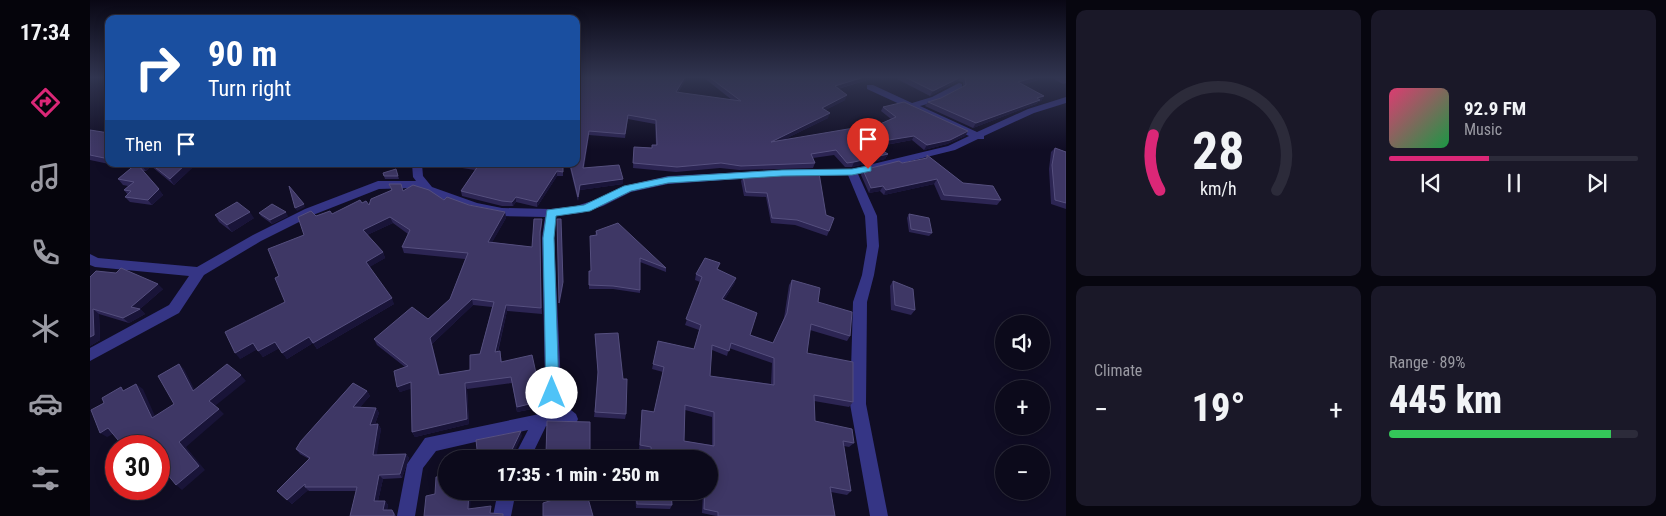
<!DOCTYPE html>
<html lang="en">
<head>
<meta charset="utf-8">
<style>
	:root { --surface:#0c0a1b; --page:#1a1828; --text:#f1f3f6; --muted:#9a9aa3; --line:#2c2b3a; --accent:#db2777 }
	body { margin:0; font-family:"Roboto Condensed",sans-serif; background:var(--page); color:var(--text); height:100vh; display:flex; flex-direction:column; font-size:19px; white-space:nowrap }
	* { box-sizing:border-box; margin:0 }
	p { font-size:16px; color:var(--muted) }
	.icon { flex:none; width:28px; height:28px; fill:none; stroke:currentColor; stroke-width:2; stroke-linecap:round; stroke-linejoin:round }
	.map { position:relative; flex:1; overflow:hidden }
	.drawer { display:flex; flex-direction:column; gap:10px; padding:10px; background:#07060f; width:600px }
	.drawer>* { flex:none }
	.hud { position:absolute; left:15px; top:15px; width:475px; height:152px; border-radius:10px; box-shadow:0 2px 12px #0003,0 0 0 1px var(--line); background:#1a4fa0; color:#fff; overflow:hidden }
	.fabs { position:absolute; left:905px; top:315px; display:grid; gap:10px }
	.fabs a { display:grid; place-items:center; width:55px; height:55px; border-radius:50%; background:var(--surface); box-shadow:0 2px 12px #0003,0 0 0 1px var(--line); font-size:25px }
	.speed { position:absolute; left:15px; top:435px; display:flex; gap:10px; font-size:25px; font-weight:700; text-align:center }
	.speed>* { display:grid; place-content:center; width:65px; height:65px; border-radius:50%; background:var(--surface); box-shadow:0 2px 12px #0003,0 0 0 1px var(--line); line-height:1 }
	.speed .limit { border:8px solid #d22; background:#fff; color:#111 }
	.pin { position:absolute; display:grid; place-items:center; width:42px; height:42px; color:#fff; margin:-51px -21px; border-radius:50% 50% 50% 0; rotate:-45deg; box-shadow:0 0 5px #0007 }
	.pin .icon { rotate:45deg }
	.me { position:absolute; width:55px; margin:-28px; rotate:0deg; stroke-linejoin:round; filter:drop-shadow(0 0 4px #0008) }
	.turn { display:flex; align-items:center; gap:18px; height:105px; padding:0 20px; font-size:22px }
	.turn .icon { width:65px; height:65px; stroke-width:2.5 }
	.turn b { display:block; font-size:35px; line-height:42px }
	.then { display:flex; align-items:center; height:48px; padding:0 20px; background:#0003; gap:10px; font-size:19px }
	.big { font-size:38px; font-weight:800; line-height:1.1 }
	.drawer .tile { flex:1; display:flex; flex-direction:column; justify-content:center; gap:8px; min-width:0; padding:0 18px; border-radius:10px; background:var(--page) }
	.drawer .dial { align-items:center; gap:0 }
	.dial svg { height:130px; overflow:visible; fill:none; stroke:var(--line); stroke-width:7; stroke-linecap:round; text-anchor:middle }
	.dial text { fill:var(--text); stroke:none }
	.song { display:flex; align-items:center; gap:15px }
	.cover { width:60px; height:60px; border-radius:8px; background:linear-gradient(135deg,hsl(340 70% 55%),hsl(140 70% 35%)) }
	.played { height:5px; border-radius:2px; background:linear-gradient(90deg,var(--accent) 40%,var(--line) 40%) }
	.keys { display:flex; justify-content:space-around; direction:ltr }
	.heat { display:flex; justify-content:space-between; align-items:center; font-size:28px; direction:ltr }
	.charge { height:8px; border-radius:4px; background:linear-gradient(90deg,#34c759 89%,var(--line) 0) }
	.drawer .tiles { flex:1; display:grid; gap:10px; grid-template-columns:repeat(2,1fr) }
	.trip { position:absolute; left:348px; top:450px; width:280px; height:50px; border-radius:25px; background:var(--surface); box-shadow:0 2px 12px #0003,0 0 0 1px var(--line); font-weight:800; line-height:50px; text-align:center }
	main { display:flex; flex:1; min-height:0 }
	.dock { display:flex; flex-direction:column; width:90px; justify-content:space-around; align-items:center; background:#05040b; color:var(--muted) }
	.dock .icon { width:35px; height:35px }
	.dock .on { color:var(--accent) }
	.dock b { font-size:22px; color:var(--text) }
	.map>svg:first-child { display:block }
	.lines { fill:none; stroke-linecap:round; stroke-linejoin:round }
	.minor { fill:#353585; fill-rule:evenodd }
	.wall { fill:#2c2553; fill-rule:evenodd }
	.shaded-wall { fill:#191438 }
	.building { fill:#3e3765; stroke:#554f7e; fill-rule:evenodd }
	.route { fill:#4fc3f7; stroke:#337fa1 }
</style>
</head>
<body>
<main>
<nav class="dock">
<b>17:34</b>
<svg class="icon on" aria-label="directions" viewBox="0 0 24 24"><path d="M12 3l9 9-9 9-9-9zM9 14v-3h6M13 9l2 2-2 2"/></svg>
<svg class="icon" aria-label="music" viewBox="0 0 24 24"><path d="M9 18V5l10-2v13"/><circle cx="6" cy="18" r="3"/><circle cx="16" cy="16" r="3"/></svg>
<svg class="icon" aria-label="phone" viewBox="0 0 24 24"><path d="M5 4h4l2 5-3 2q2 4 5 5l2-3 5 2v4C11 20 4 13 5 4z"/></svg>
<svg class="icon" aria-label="climate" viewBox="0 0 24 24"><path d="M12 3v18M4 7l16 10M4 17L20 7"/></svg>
<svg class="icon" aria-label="car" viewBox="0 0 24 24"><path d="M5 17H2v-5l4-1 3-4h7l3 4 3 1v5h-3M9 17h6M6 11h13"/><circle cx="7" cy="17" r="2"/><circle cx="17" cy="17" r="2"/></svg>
<svg class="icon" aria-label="filters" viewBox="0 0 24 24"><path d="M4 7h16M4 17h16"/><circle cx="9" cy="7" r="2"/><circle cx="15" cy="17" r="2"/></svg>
</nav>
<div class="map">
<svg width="976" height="516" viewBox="0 0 976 516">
	<rect width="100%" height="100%" fill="#100d24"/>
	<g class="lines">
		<!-- minor -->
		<path class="minor" d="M869,83L872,84V88L848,101L830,106L887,132L938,109L976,97V103L944,113L894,136V139H888L865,150L768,174L787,216L789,246L784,275L777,302L776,404L798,516H780L760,404L763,302L772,275L777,246L775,216L758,175L692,176L578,184L541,192L513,206L491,213L466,216L464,238L471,384L467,399L486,414L488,419L486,424L480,426H456L440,459H423L438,430L346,451L333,468L325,516H307L317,464L335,438L459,412L451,402L455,384L452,238L455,217L412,216L381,209L322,188L289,189L223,215L171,241L114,275L89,313L0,361V348L79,305L99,276L5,267L0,265V254L8,258L107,267L163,235L215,209L288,181H326L323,177L322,164H332L333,176L342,187L387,203L412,208L461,209L486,206L505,200L534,186L578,176L692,170L762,169L858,146L879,136L777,89V85H783L822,103L842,97Z
			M408,491H426L421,516H403Z"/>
	</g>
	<!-- wall -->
	<path class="wall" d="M486,77H597L588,93L642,100L613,77H787L748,89L755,100L735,110L738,118L693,140L781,128L801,119L791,111L793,107L878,131L875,136L857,144L834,150L822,140L785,147L798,154L795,159L762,167H755L744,155L723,158L725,163L723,168L649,170L630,168L586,172L543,168L544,147L562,148V145H566L565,124L538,119L535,138L499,135L494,168L533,179V184L490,190L488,201L479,164H486Z
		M788,77H958L932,85L954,96L951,101L948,102L946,104L883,128L835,106L838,102L851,98L873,87V82L868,81L840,96L805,78L792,80Z
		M960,77H976V83L973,84Z
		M0,130L19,133V164L0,160Z
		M965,148L976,152V209L961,204L959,169L961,152Z
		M837,155L873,183L911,200L907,205L851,200L844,184L794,195L790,191L779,193L771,175L773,170L835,159Z
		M20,164H103L104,166L84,185L61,166L56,171H53L73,195L62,205L40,202L35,197L38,195L34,190L38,186L33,185L28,179L41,168Z
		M352,164H473V176H467L447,207L426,202L423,206H412L372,196L371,191L385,170L353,165Z
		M306,169L309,179H295L293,173Z
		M653,176L739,231L737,236L705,225L681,223L676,197L654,196L651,181Z
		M299,184L313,191L415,212L416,218L402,242L442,247L452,219V225L450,238L452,314L417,311L408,352L410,351L412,362L450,391V398L452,401V407L427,412L422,383L377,389L379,424L325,437L322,432L321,388L310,392L307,387L315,367L287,345L284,339L338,319L360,299L375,259L314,253L312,247L318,234L303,223L277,235L293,252L295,258L279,267L304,304L227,349L223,343L197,359L189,348L173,357L167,349L150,359L195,302L189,276L226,216L242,214L272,203L279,205L301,190ZM383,305L402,307L390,354L380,370L350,375L342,344Z
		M169,213L198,216L182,224L171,216Z
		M819,214L842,233L839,236L819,232L817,218Z
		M125,215L164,218L142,232L129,222Z
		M506,231L576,268V272L550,262V293L523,289H499V271H501Z
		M628,270L646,278L644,284L634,300L660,335L683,343L694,318L699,285L702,280L728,302L760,336L757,341L720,330L717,353L763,402L759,407L724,401L725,421L764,443L759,447L754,446L761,491L757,495L741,492L745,516H626L612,513L613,491H619V459H560V451L549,450L552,410L564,412L573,372L562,369L568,341L604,349L609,330L595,325L610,282L605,280L606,274ZM639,348L682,363L681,384L620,376L622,350L637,356ZM595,410L622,417V445L594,441Z
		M0,277L73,289L50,309L55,314L39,323L9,314L10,340L0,346Z
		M803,281L825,310L821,315L801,310L800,286Z
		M505,334L533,379L536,414L535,419L504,417L508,376Z
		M263,383L277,391L280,396L270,407L286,408L289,413L285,424H288L291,429L286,455L316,454L319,458L312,478L293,479L288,501H295L298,505L297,510H302L306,516H260L266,491H219L218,490L202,504L187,491L219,459L210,454L206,449L211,441Z
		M500,422V459H456V454Z
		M426,491H438V498L426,500L425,496Z
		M545,491H581L582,505L580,509L546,508Z"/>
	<!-- shaded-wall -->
	<path class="shaded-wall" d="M595,77H597L585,97L586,92Z
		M774,77H787L743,90L745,86Z
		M793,77H805V78L792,80Z
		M871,77L868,81L840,96L843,91Z
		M946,77H958L925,87L928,82Z
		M757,95L755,100L730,113L732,108Z
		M954,96L951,101L948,102L946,104L883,128L886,123L947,98Z
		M740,113L738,118L679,147L681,142Z
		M499,131V135L493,173V168Z
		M878,131L875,136L857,144L834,150L837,145Z
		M824,136L822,140L778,148L780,143Z
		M798,154L795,159L762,167L764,162Z
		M54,164H59L61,166L56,171L52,166Z
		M96,164H103L104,166L84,185L80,179Z
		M467,171V176L447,207V202Z
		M533,179V184L490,190L488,201V197L490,185Z
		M847,179L844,184L794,195L796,190Z
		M793,186L790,191L779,193L781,188Z
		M69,189L73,195L62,205L58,200Z
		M426,197V202L423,206L422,202Z
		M214,204L215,207L207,211L205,208Z
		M160,212L164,218L142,232L137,225Z
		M196,212L198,216L182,224L180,220Z
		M415,212L416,218L399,248L398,242Z
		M300,217L303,223L275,236L273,230Z
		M472,225L473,287L469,308V303Z
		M293,252L295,258L278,268L276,262Z
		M646,278L644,284L631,305L632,299Z
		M68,284L73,289L50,309L55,314L39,323L33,318L41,307Z
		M302,298L304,304L227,349L223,343Z
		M382,299L383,305L342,344L351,380L340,338Z
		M416,305L417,311L406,358L405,352Z
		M3,309L9,314L10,340L0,346V337Z
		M219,337L223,343L197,359L192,353Z
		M185,342L190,348L173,357L168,351Z
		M163,343L168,349L150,359L145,353Z
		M89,364L94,369L108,396L103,391Z
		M151,375L156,381L125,406L119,401Z
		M321,382L324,388L310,392L307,387Z
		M375,383L377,389L379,424L325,437L322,432Z
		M46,384L53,389L68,423L62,418Z
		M277,391L280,396L266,412L263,407Z
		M452,401V407L427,412V407Z
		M286,408L289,413L283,429L280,425Z
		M129,409L134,414L96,447L115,470L92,490L86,485L89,442Z
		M288,424L291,429L286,460L283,455Z
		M18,428L25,433L17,437L10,433Z
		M431,431L432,436L421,459L420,454Z
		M316,454L319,458L312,478L310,474Z
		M289,475L293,479L287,505L284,501Z
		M215,484V487L218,490L202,504L197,500Z
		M379,491H381L380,513L378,509Z
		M295,501L298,505L296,514L293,510Z"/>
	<!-- building -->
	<path class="building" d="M486,77H595L586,92L651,101L619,77H774L745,86L757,95L732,108L740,113L681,142L764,128L767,131L781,128L806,117L793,107L814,102L878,131L860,140L837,145L824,136L780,143L798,154L764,162L757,163L746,150L721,154L725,163L651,166L631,163L587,167L543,163L544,147L562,148V145H567L566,120L538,115L535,134L499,131L493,168L529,165L533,179L490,185L488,197L480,164H486Z
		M815,77H871L843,91Z
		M871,77H946L928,82L954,96L947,98L950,100L886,123L838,102L851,98L876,85L875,78Z
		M0,130L19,133V159L0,155Z
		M965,148L976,152V203L965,200L962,165Z
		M837,155L873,183L903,186L911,200L854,195L847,179L796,190L793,186L781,188L773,170L809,161L812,163L837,158Z
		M43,164H54L52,166L48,165L69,189L58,200L35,197L41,191L34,190L44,182L28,179L46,164Z
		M61,164H96L80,179Z
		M374,164H473V172L467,171L447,202L426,197L422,202L412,201L371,191L388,166Z
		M306,169L308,176H294L293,173Z
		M729,173L736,215L744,218L739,231L707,220L682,218L677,193L656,192L653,176Z
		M299,184H311L313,191L323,185L339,190L354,200L357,197L379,205L415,212L398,242L442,247L444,219H452L450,232L451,308L416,305L405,352L410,351L411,362L442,355L450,391L449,396L452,401L427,407L421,377L375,383L377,419L322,432L321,382L307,387L304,371L318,366L284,339L322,307L338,319L360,299L378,253L312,247L320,230L300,217L273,230L293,252L276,262L302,298L223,343L219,337L192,353L185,342L168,351L163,343L145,353L135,332L195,302L185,278L189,276L178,249L214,235L208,217L221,211L226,216L240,211L242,214L270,200L272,203L276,201L279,205L281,199L302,190ZM382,299L404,302L390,354L380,355V370L349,375L340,338Z
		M199,186L214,204L205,208Z
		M147,202L160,212L137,225L125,215Z
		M182,204L196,212L180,220L169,213Z
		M819,214L839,218L842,233L821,229Z
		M467,219H471L473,282L469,303Z
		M528,223L576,268L550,258V290L523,286L499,285V271H501L500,236L507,235L506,231Z
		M615,258L630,263L627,269L646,278L632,299L667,313L660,335L683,343L697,313L702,280L730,288L728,302L762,312L760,336L721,324L717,353L763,362V402L724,395L725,421L762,429L764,443L753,441L761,491L740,487L745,516H628V512L614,509L615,491H619V459H562L561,447L550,445L552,410L564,412L574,367L563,364L568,341L604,349L611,325L596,319L612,277L606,274ZM641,343L684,358V385L620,376L622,345L639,351ZM595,405L624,412V446L594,441Z
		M31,268L68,284L41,307L50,309L33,318L3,309L4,335L0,337V277L6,271L26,273Z
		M803,281L823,289L825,310L805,305Z
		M528,333L533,379H537L536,414L505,412L508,372L505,334Z
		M89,364L103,391L137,364L151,375L119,401L129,409L89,442L109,466L86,485L69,464V446H33L18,428L10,433L1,410L14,403L12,398L31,387L33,391L46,384L62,418L84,404L68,376Z
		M263,383L277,391L263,407L286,408L280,425L288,424L283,455L316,454L310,474L289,475L284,501H295L293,510H302L304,514V516H260L267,487H215V484L197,500L187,491L220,458L206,449L211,441Z
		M457,421L500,422V455L493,454L494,459H460V454H456Z
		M431,431L420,454L434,456L435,459H388L386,440Z
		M356,476V491H379L378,509L401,506L400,513L413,514V516H334L336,496L345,494L346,477Z
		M426,491H437V494L425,496Z
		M467,491H496L503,516H453V503L469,498Z
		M546,491H581L582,505L547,504Z"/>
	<!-- sky -->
	<linearGradient id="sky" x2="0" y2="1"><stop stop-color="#090714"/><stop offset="0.52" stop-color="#313550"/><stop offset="1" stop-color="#313550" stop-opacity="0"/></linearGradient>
	<rect width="976" height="149" fill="url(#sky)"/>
	<!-- route -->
	<path class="route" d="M778,166H781V171L762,175L692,176L578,183L541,191L500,211L466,216L464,238L469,393L467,398L462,400L458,398L456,393L453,238L457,210L494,205L534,186L578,177L692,170L762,169Z"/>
</svg>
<div class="fabs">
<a><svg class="icon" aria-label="sound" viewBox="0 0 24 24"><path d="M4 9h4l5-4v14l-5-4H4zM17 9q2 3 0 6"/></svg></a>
<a>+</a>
<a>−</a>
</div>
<div class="speed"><div class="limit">30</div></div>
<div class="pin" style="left:778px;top:169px;background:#d93025"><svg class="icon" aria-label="arrive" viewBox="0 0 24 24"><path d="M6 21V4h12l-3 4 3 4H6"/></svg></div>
<svg class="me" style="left:462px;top:393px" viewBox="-20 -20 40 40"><circle r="19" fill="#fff"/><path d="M0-13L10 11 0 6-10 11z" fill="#4fc3f7"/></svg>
<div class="trip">17:35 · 1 min · 250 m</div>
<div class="hud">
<div class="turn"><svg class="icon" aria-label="right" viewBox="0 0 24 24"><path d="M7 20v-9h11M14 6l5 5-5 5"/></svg><div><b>90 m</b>Turn right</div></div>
<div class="then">Then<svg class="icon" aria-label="arrive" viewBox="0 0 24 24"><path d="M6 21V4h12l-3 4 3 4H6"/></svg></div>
</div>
</div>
<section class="drawer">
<div class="tiles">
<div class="tile dial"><svg viewBox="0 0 100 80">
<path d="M14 69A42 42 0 1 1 86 69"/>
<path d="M14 69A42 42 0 0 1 10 35" stroke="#db2777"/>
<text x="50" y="56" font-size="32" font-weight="700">28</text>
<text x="50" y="72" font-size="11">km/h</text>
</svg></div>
<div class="tile">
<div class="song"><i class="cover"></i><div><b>92.9 FM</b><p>Music</p></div></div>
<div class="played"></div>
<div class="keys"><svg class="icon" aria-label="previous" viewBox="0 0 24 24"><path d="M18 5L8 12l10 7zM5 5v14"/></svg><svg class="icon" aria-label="pause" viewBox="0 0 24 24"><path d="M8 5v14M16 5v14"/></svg><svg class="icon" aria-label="next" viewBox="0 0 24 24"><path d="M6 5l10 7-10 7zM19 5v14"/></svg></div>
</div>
<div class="tile"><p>Climate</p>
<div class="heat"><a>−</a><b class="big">19°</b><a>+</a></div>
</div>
<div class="tile"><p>Range · 89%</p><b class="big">445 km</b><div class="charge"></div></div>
</div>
</section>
</main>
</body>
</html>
